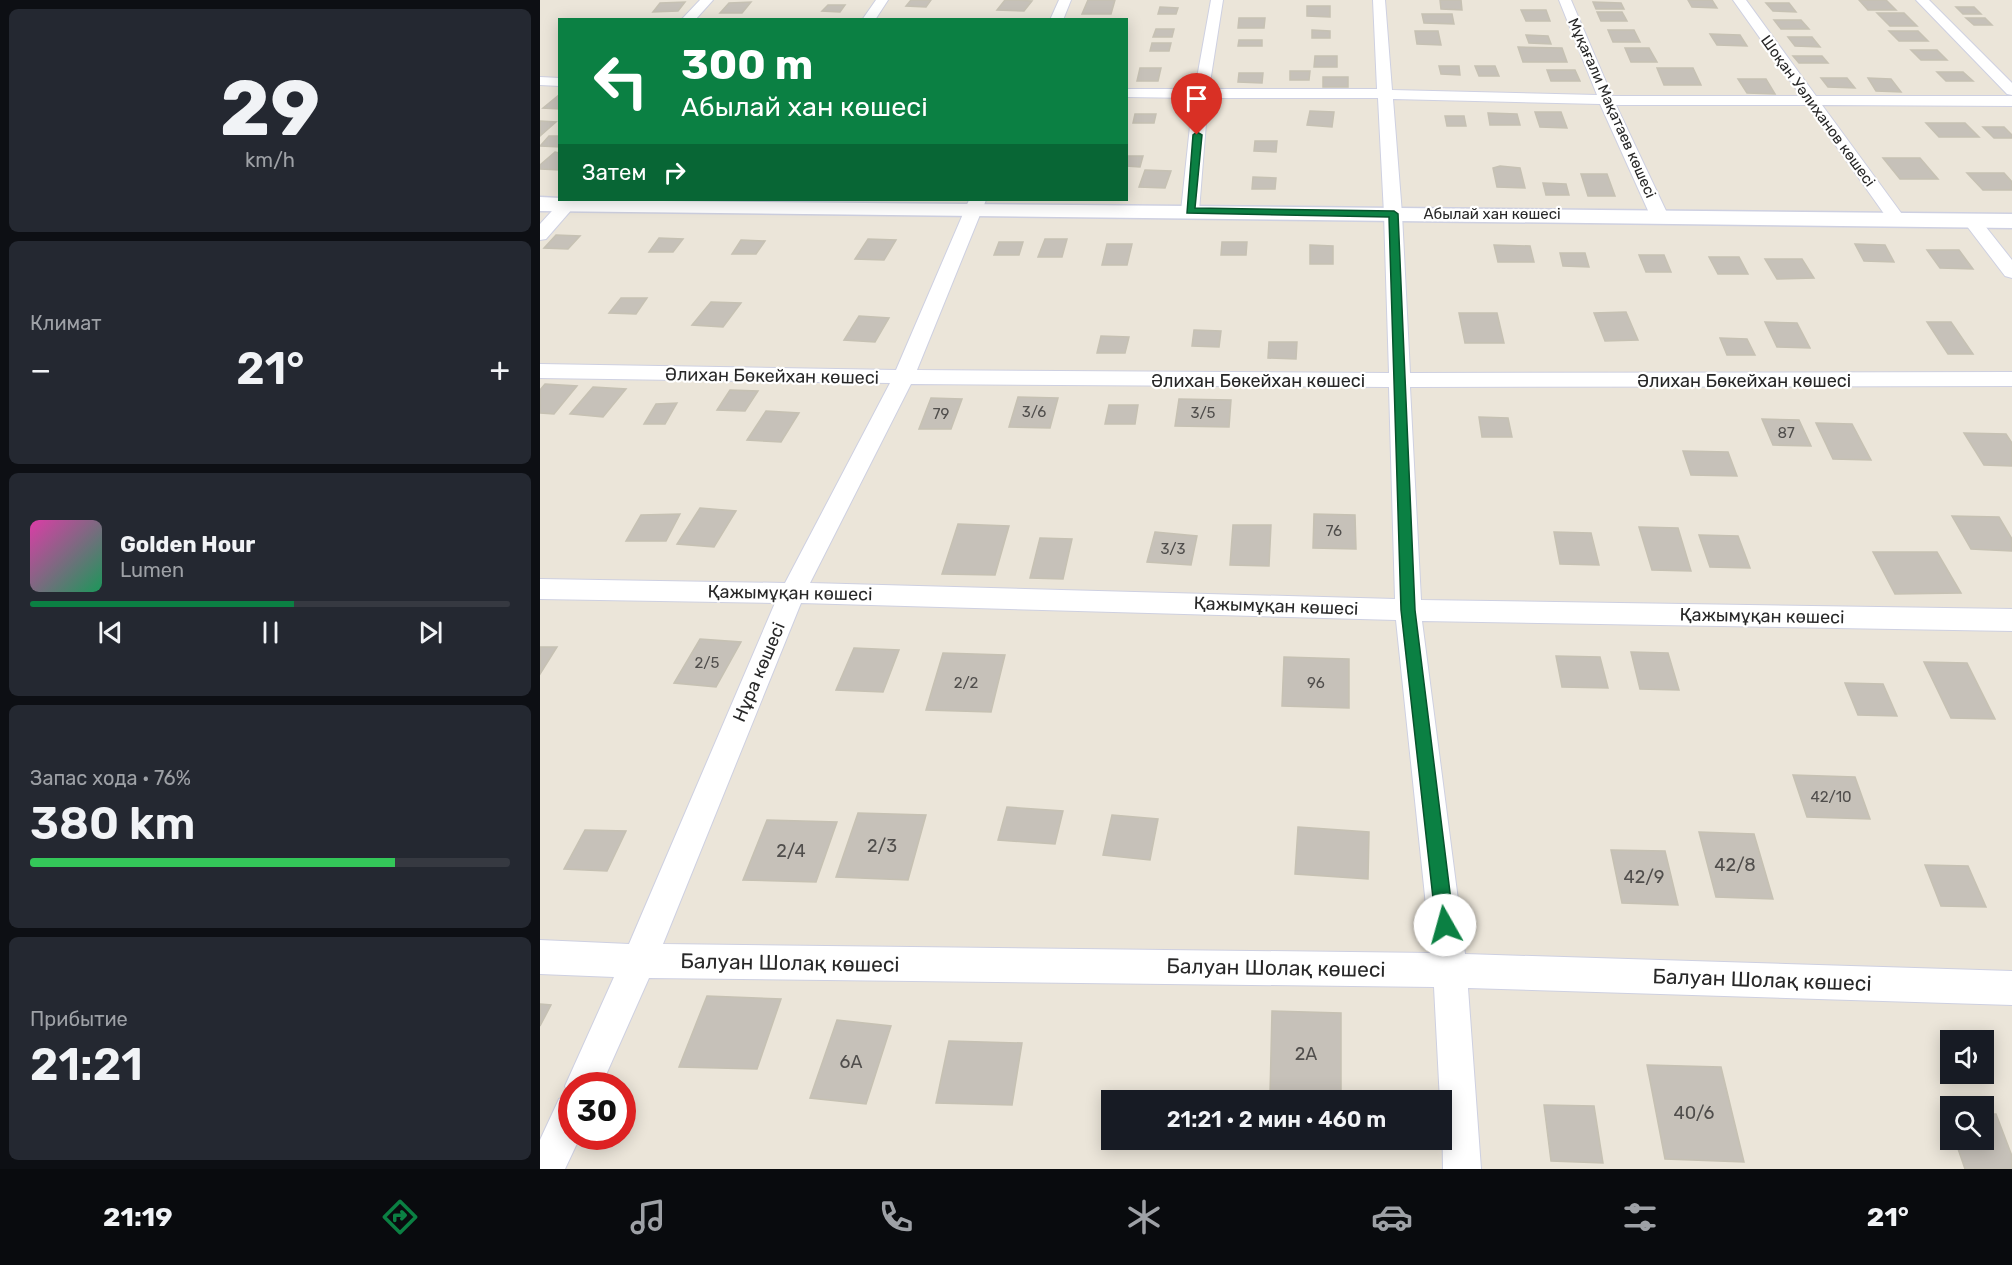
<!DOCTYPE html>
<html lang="ru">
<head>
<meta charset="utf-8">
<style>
	:root { --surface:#171b24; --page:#242831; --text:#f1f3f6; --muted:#9ea1a6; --line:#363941; --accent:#0b8043 }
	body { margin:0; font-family:Rubik,sans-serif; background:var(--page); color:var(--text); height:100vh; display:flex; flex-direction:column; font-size:22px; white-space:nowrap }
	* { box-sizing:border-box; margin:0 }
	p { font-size:20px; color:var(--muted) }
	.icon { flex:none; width:33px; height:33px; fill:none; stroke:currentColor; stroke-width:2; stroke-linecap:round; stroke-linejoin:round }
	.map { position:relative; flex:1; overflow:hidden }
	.drawer { display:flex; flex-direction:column; gap:9px; padding:9px; background:#0d0f14; width:540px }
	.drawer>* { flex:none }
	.guide { position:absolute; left:18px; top:18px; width:570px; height:183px; border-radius:0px; box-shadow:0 3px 15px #0003; background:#0b8043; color:#fff; overflow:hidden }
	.tools { position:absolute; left:1400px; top:1030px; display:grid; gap:12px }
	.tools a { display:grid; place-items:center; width:54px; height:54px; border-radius:0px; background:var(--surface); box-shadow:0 3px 15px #0003; font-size:30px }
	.speed { position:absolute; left:18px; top:1072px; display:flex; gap:12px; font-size:30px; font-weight:700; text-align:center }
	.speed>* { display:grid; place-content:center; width:78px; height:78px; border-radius:50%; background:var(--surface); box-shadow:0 3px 15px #0003; line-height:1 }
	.speed .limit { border:9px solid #d22; background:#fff; color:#111 }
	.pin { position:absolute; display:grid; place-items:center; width:51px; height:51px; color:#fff; margin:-62px -26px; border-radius:50% 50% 50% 0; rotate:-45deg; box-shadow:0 0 6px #0007 }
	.pin .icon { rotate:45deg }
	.me { position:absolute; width:66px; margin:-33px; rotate:353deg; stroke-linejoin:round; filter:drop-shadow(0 0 4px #0008) }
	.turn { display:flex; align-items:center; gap:21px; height:126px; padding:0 24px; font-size:27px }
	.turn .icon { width:78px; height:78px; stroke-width:2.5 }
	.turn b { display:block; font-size:42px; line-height:51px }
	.then { display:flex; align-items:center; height:57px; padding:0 24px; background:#0003; gap:12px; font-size:22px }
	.big { font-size:45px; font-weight:600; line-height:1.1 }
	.drawer .tile { flex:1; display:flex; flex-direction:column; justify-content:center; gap:9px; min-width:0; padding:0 21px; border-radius:9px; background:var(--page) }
	.drawer .dial { align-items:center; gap:0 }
	.dial b { font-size:78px; line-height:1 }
	.song { display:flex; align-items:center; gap:18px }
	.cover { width:72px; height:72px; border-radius:9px; background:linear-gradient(135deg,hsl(320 70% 55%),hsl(150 70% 35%)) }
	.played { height:6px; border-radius:3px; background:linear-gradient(90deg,var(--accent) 55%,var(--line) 55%) }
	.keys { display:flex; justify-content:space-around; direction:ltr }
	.heat { display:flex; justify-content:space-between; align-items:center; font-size:33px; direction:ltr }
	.charge { height:9px; border-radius:4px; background:linear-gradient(90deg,#34c759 76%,var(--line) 0) }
	.trip { position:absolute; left:561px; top:1090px; width:351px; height:60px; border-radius:0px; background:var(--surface); box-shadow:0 3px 15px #0003; font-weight:600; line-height:60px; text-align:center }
	.dock { display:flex; height:96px; justify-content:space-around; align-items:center; background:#090b0e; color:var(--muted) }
	.dock .icon { width:42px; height:42px }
	.dock .current { color:var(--accent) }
	.dock b { font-size:27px; color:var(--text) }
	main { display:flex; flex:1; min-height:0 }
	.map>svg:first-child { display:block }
	.building { fill:#c6c1b9; stroke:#c6c1b3; stroke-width:1.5 }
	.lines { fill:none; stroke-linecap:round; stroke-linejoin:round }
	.minor-casing { stroke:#ced0e1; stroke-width:2 }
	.tertiary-casing { stroke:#ced0e1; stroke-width:3 }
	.minor { fill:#fff; fill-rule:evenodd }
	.tertiary { fill:#fff; fill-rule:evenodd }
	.route { fill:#0b8043; stroke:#07532c; stroke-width:1.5 }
	.labels { text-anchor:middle; stroke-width:4.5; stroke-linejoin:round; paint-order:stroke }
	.far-street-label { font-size:15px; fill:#282828; stroke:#fff }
	.number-label { font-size:15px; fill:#504e4c }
	.street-label { font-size:18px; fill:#282828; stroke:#fff }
	.near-number-label { font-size:18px; fill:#504e4c }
	.near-street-label { font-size:21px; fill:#282828; stroke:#fff }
</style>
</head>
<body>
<main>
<section class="drawer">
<div class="tile dial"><b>29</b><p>km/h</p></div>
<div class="tile"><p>Климат</p>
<div class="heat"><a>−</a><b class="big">21°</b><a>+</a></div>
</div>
<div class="tile">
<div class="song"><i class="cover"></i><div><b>Golden Hour</b><p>Lumen</p></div></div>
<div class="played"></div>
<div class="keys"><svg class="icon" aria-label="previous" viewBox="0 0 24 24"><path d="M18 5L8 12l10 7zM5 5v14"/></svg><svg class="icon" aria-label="pause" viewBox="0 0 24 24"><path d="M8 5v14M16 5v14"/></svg><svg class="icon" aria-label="next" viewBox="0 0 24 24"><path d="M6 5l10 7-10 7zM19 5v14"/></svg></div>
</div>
<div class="tile"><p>Запас хода · 76%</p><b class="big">380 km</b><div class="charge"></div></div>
<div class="tile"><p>Прибытие</p><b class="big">21:21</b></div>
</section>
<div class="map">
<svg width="1472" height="1169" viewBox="0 0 1472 1169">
	<rect width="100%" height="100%" fill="#ebe5d9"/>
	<!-- building -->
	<path class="building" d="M371,0H391L386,7L366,6Z
		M465,0H474L492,1L484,11L457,10Z
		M548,0H575L571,14H542Z
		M900,0H921L922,10L901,9Z
		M1148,0H1172L1177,8L1152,7Z
		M1319,0H1346L1356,10H1328Z
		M145,2L138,11L113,12L120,3Z
		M211,2L202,13H180L189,3Z
		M1053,2L1081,3L1084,9H1056Z
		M1226,3H1249L1256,12L1233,11Z
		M288,5H305L300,12L282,11Z
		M767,6H790V17L767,16Z
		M620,7L638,8L636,14H618Z
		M1416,7H1434L1441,14H1423Z
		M981,10H1006L1010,21H986Z
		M1057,12H1082L1087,21H1061Z
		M1337,13H1364L1377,26H1350Z
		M882,14H912L914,24L884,23Z
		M699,18H725L724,28H698Z
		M1426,18H1445L1452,25H1434Z
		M1234,20H1261L1269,29H1241Z
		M616,29H634L632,37H613Z
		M772,30L790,31V38H772Z
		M1068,30H1094L1100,42H1073Z
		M875,31H898L901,45L877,44Z
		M1349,31H1378L1388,41H1359Z
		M1170,34L1200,35L1207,46L1177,45Z
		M986,35L1008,36L1011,44L989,43Z
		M1248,37H1272L1280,47L1255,46Z
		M699,40H722V46H698Z
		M612,43H631L629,51H610Z
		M978,47L1022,48L1027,62H983Z
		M1085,48H1109L1117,62H1091Z
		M1371,50H1397L1407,60H1381Z
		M775,56H797V67H774Z
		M1253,56H1282L1288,63H1259Z
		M899,66H919L920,75L901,74Z
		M935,66H955L959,76H939Z
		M600,68H621L618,81H597Z
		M1117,68H1153L1161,85H1124Z
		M1007,70H1035L1040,81H1011Z
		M750,71H770L769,80H750Z
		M1397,72H1423L1433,81H1406Z
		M699,73H723L722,83L698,82Z
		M783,77H808V87H783Z
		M1281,78H1307L1315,88L1288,87Z
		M1328,78L1351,79L1361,92L1336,91Z
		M1198,79H1226L1235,94L1207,93Z
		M20,94V109L3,108Z
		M770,111L794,112L792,127L767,125Z
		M995,112H1021L1027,128L1000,127Z
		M948,113L977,114L980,125H950Z
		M595,114H616L614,123H593Z
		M905,116H924L926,126H907Z
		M0,121L16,122L0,136Z
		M1386,123H1425L1439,137H1399Z
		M1443,127H1464L1472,135V138H1454Z
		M9,136H20V147L0,146Z
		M715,141H737L736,152L714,151Z
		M15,152L20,153V170L0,169V165Z
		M586,156H603L600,167L586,166Z
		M1343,158H1380L1398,179H1360Z
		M960,166L980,168L985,188L957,187L953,168Z
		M605,170L631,171L625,188L599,187Z
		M1427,173H1464L1472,182V190H1443Z
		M1041,174H1067L1075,196H1048Z
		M713,177L736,178L735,189H712Z
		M1003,183L1026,184L1029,195H1006Z
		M16,235L40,236L28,249L4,248Z
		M119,238L143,239L133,252H109Z
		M328,239L356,240L344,260L315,259Z
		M505,239H527L522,257H498Z
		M201,240L225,241L216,254H192Z
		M459,242H483L479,255H454Z
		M682,242H707L706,255H681Z
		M567,244H592L587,265H562Z
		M1315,244L1345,245L1354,262L1324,261Z
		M770,245L793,246V264H770Z
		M954,245L990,246L994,262H958Z
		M1387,250H1419L1433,269L1400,268Z
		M1020,253H1045L1049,267L1023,266Z
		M1099,255H1124L1131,272H1106Z
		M1169,257H1199L1208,274H1178Z
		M1225,259H1262L1274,278L1237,279Z
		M81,298H107L96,314L69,313Z
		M171,302L201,303L183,327L152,325Z
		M1086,312L1098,340L1065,341L1054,313Z
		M919,313H957L964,343H925Z
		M319,316L349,318L335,342L304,340Z
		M1225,322L1257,323L1270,348L1237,347Z
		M1387,322H1411L1433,354H1408Z
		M654,330L681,331L679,347L652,346Z
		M561,336L589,337L585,353H557Z
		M1180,338L1207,339L1215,355H1187Z
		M729,342H757L756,359L728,358Z
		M5,384L37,386L14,414L0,413V390Z
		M53,387L86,389L63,417L30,414Z
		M190,390L218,391L205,411L177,410Z
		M478,397L518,398L510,428L469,427Z
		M391,398L422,399L411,429H379Z
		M639,399L691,400L689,427L635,426Z
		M137,403L125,424H104L116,404Z
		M569,405H598L595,424H565Z
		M226,411L259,413L241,442L207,440Z
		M939,417L968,418L972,437H942Z
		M1222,419L1259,420L1271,446L1233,445Z
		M1276,423L1312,424L1331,460L1293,459Z
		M1424,433L1466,434L1472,443V466L1444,465Z
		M1143,451L1188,452L1197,476L1151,475Z
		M160,508L196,511L174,547L137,544Z
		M140,514L126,541H86L101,515Z
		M774,514L815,515L816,549L773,548Z
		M1412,516L1459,517L1472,539V551L1431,549Z
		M418,524L469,526L455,575L402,574Z
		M693,525H731L729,566L690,565Z
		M1099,527L1138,528L1151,571L1112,570Z
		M615,532L657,536L651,565L607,562Z
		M1014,532L1051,533L1059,565L1020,564Z
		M1159,535L1198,536L1210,568L1170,567Z
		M500,538L532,539L523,579L490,578Z
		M1333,552H1397L1421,593L1355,594Z
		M160,639L201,642L176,687L134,683Z
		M0,647H17L0,674Z
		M314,648L359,650L343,692L296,690Z
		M1091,652L1128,653L1139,690L1100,689Z
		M403,653L465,655L451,712L386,710Z
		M1016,656L1060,657L1068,688L1022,687Z
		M744,657L809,659V708L742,706Z
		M1384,662L1427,663L1455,719L1411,718Z
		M1305,683L1343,684L1357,716L1318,715Z
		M1253,775L1315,777L1330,819L1267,817Z
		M467,807L523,811L515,844L458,840Z
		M318,813L386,815L368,880L296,877Z
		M572,815L618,819L610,860L563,855Z
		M227,820L297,822L276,882L203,880Z
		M758,827L829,832L828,879L755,874Z
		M45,830L86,831L67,871L24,869Z
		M1159,832L1214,834L1233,899L1176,897Z
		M1071,850L1125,851L1138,905L1082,903Z
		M1385,865L1428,866L1446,907L1401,906Z
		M167,996L241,999L217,1069L139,1067Z
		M0,1004L11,1005L0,1026Z
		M732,1011L801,1013V1098L730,1095Z
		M297,1020L351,1026L326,1104L270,1098Z
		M409,1041L482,1043L472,1105L396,1103Z
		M1107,1065L1181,1067L1204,1162L1125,1159Z
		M1004,1105L1054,1106L1063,1163L1011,1161Z
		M1443,1114H1456L1472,1156V1169H1425L1415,1140H1443Z"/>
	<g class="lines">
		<defs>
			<path id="minor" d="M160,0H173L155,20H141Z
				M336,0H348L335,20H322Z
				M519,0H531L523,20H510Z
				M671,0H683L669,89H837L833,0H845L852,90L1057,95L1019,0H1031L1072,96H1261L1193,0H1206L1276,96H1472V106L1282,105L1367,221L1364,225H1352L1267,105H1076L1128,215L1125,219H1113L1110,215L1060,104L853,99L862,214L870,373L1472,372V386L870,387L881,600L1472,609V631L882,621L925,954L1472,971V1005L928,988L941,1169H903L902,1101H900L894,987L109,978L61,1086H32V1137H40L25,1169H0V1140L19,1099L29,1095L25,1086L74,977L0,974V940L89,944L235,603L0,599V579L245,583L350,383L0,378V364L356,370L429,200H446L377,370L849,373L844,214L838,98H668L659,211L656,215H644L641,211L653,98L586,97V89H655ZM371,384L849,387L855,599L270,583ZM261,603L856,620L891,953L123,944Z
				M1376,0H1389L1472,83V95L1467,94Z
				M0,77L20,78V86L0,85Z
				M22,200H40L6,239L0,240V224Z
				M1432,216L1438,217L1472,260V278L1465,276L1423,221L1426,217Z"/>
			<path id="tertiary" d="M0,197L20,198V200L1472,214V228L0,211Z"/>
		</defs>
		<!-- minor casing -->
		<use href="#minor" class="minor-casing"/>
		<!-- tertiary casing -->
		<use href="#tertiary" class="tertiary-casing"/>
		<!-- minor -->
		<use href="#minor" class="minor"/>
		<!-- tertiary -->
		<use href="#tertiary" class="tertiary"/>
	</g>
	<!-- route -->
	<path class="route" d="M657,132L662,135L655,208L854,211L858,214L875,610L914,925L911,932L905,934L899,932L896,925L861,610L849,217L647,213L653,135Z"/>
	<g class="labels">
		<!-- far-street labels -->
		<g class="far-street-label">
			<text transform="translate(1072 108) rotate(66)" y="5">Мұқағали Мақатаев көшесі</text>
			<text transform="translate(1278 111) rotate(54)" y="5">Шоқан Уәлиханов көшесі</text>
			<text x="952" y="219">Абылай хан көшесі</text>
		</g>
		<!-- number labels -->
		<g class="number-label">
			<text x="494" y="417">3/6</text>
			<text x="663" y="418">3/5</text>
			<text x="401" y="419">79</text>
			<text x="1246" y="438">87</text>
			<text x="794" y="536">76</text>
			<text x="633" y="554">3/3</text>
			<text x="167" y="668">2/5</text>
			<text x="426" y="688">2/2</text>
			<text x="776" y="688">96</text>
			<text x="1291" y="802">42/10</text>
		</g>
		<!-- street labels -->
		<g class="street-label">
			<text transform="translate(232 376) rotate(1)" y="6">Әлихан Бөкейхан көшесі</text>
			<text x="718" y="387">Әлихан Бөкейхан көшесі</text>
			<text x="1204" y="387">Әлихан Бөкейхан көшесі</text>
			<text transform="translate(250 593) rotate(1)" y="6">Қажымұқан көшесі</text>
			<text transform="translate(736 606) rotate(2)" y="6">Қажымұқан көшесі</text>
			<text transform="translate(1222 616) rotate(1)" y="6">Қажымұқан көшесі</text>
			<text transform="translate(219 672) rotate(-67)" y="6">Нұра көшесі</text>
		</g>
		<!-- near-number labels -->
		<g class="near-number-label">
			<text x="342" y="852">2/3</text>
			<text x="251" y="857">2/4</text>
			<text x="1195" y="871">42/8</text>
			<text x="1104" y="883">42/9</text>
			<text x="766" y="1060">2А</text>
			<text x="311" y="1068">6А</text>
			<text x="1154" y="1119">40/6</text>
		</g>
		<!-- near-street labels -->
		<g class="near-street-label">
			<text transform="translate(250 963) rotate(1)" y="7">Балуан Шолақ көшесі</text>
			<text transform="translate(736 968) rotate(1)" y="7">Балуан Шолақ көшесі</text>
			<text transform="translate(1222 980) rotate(2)" y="7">Балуан Шолақ көшесі</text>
		</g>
	</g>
</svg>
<div class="tools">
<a><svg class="icon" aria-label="sound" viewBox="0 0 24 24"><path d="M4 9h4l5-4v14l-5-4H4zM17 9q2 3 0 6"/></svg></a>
<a><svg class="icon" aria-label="search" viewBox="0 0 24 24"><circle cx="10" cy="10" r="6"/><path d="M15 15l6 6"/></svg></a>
</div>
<div class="speed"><div class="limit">30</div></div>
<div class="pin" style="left:657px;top:135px;background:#d93025"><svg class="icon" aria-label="arrive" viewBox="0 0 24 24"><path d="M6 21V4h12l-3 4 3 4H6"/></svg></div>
<svg class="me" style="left:905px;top:925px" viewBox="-20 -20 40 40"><circle r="19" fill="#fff"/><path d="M0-13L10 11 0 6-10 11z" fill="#0b8043"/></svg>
<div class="trip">21:21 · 2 мин · 460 m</div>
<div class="guide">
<div class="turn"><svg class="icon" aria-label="left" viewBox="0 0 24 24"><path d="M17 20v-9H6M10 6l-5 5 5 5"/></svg><div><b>300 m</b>Абылай хан көшесі</div></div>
<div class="then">Затем<svg class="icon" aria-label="right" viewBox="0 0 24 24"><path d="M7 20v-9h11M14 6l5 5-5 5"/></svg></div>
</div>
</div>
</main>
<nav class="dock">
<b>21:19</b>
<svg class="icon current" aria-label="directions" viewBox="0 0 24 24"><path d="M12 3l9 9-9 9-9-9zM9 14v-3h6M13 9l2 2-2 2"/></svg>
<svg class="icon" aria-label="music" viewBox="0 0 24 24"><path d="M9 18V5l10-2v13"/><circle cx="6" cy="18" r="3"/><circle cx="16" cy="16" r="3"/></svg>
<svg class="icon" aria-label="phone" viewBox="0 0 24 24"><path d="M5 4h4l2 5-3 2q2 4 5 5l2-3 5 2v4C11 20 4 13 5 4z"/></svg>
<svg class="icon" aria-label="climate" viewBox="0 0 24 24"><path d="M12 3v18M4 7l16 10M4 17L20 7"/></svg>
<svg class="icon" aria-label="car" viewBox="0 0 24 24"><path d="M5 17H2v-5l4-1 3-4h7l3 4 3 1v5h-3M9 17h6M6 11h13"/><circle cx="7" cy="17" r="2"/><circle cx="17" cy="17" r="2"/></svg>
<svg class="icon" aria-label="filters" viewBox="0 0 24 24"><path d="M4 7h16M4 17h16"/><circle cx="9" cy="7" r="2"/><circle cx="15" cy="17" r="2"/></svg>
<b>21°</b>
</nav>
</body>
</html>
